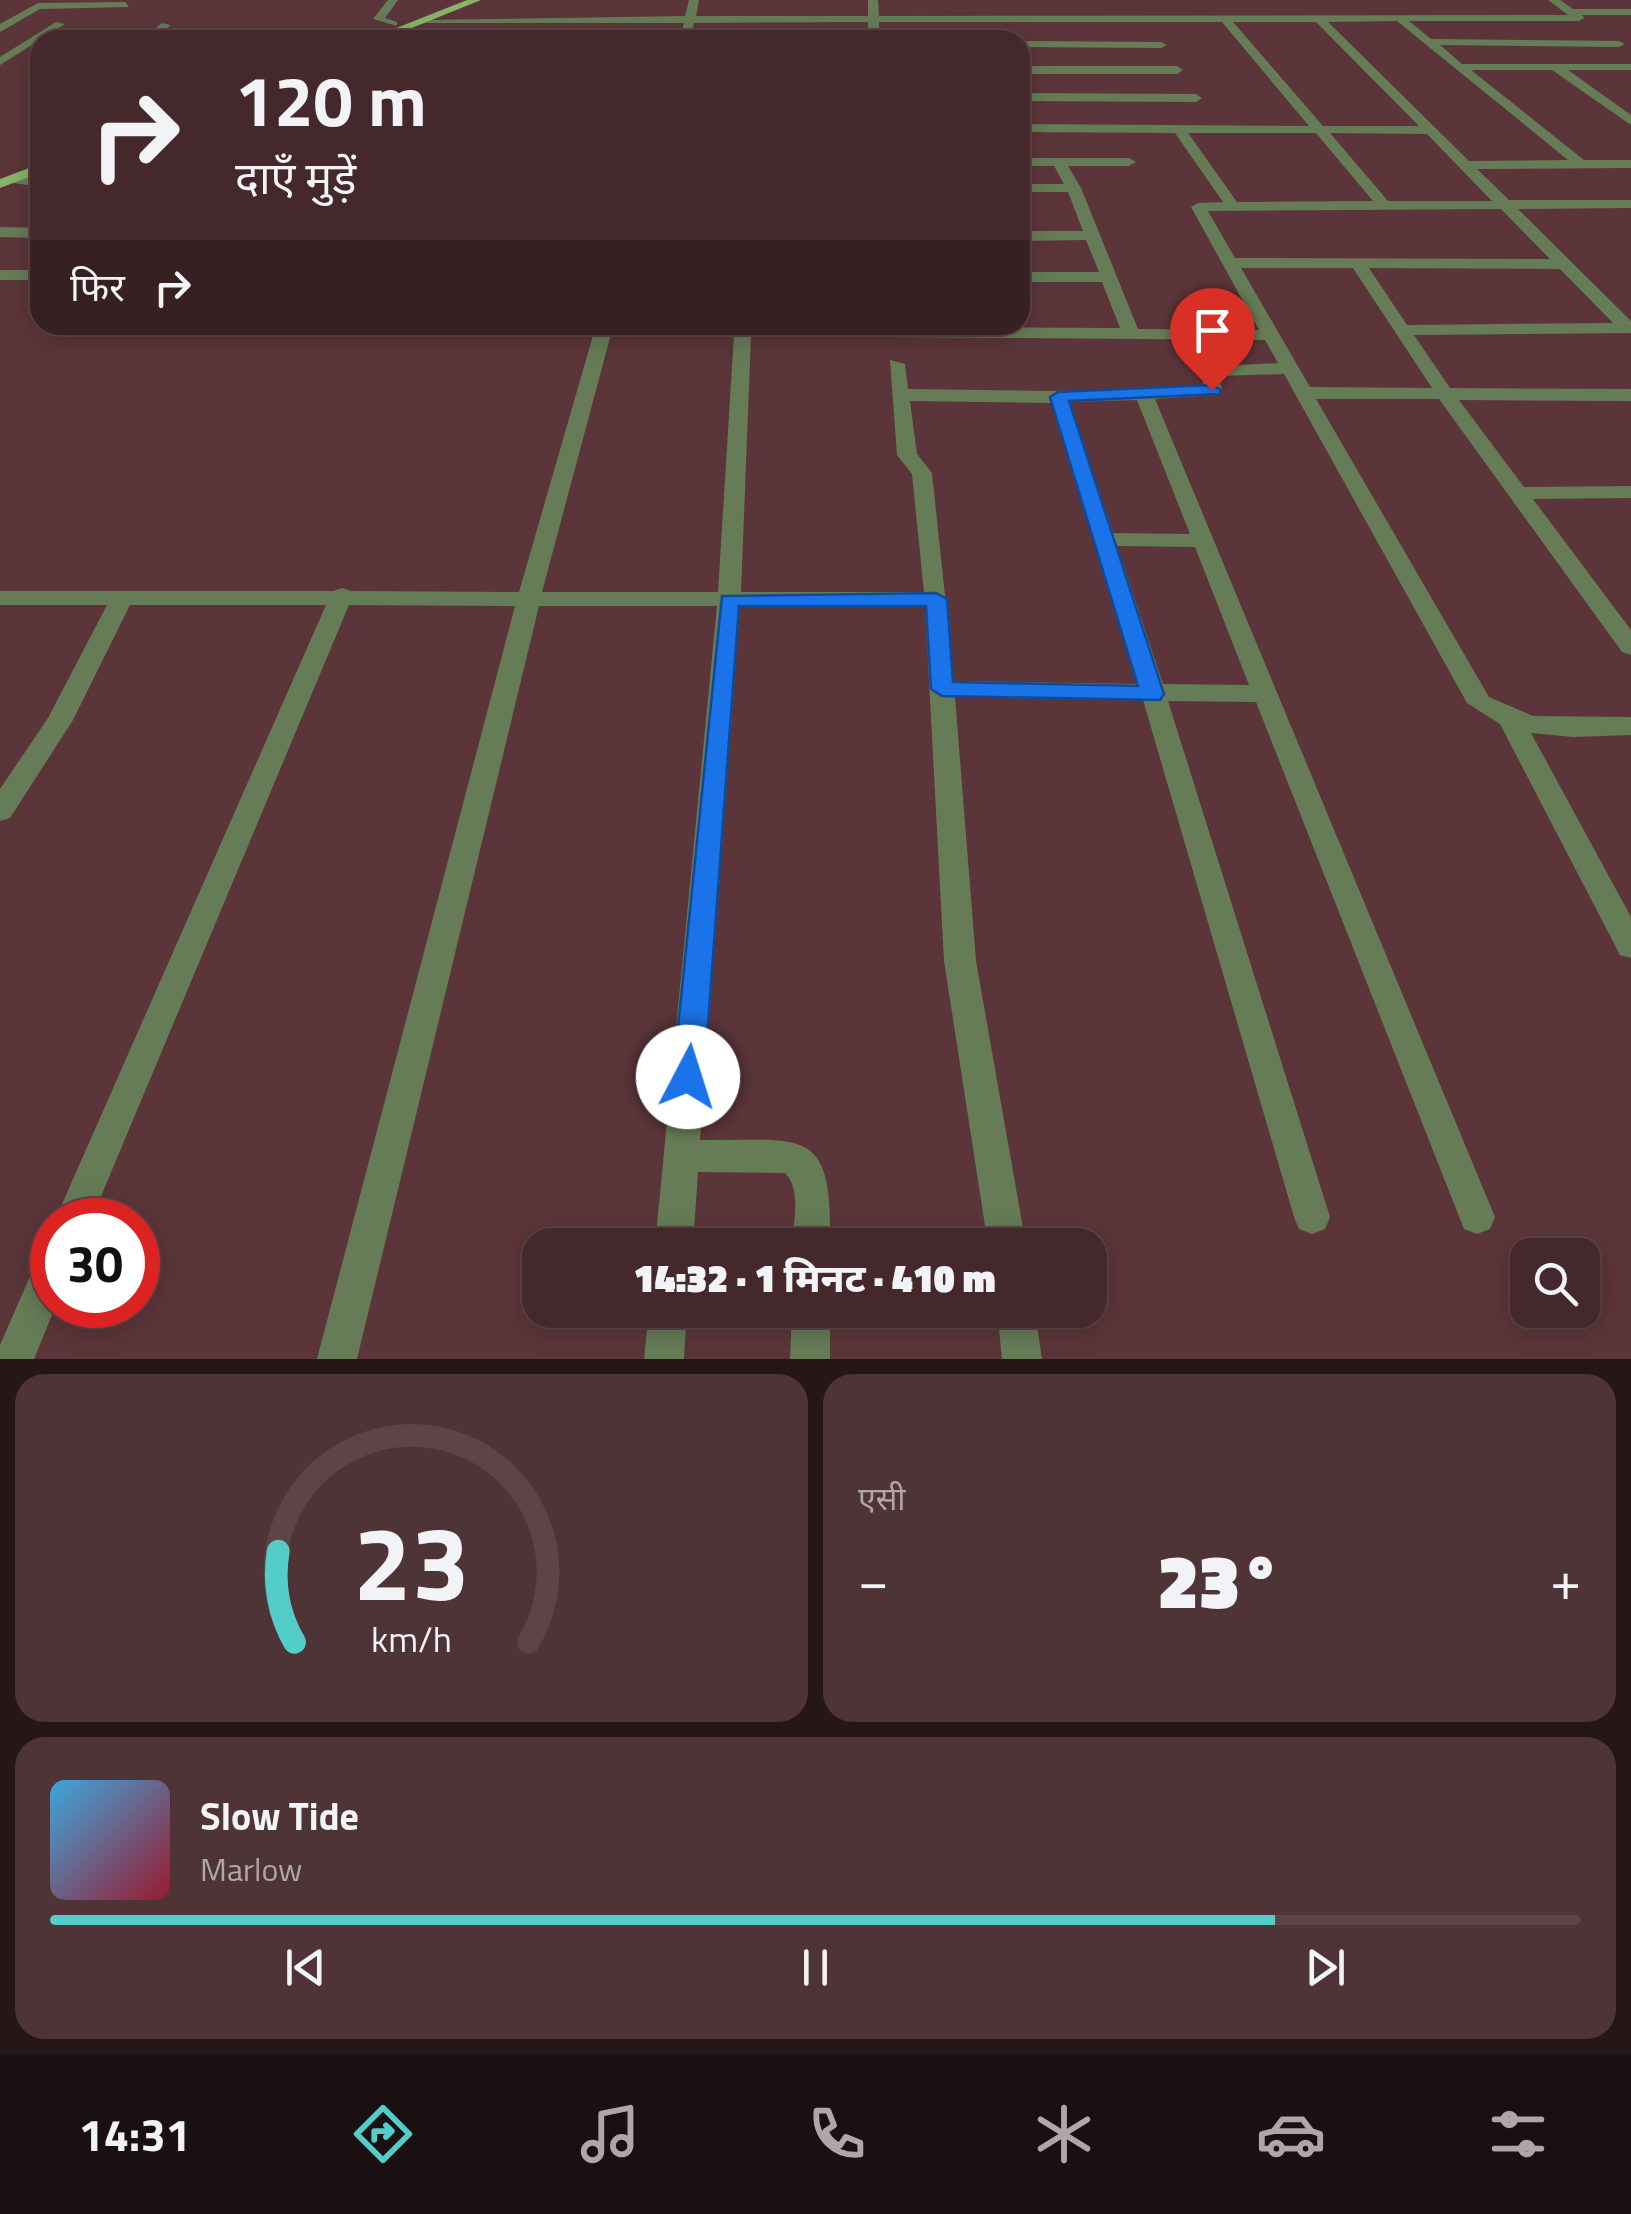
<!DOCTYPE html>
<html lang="hi">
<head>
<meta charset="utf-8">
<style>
	:root { --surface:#44282b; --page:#4e3437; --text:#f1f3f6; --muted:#afa6a9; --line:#5c4447; --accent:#53cdca }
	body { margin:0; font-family:"Titillium Web","Noto Sans Devanagari",sans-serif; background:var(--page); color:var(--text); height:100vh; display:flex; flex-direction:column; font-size:38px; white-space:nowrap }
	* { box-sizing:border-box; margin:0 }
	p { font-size:32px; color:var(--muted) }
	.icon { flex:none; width:55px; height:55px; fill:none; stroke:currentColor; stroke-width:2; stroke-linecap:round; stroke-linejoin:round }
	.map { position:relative; height:1359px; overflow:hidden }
	.panel { display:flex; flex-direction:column; gap:15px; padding:15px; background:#251618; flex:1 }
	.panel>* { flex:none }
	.top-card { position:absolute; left:30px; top:30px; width:1000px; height:305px; border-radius:30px; box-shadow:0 5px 25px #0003,0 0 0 2px var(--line); background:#44282b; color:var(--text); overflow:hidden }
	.tools { position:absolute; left:1510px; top:1238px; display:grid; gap:20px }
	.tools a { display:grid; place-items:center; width:90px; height:90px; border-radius:20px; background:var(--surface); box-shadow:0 5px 25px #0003,0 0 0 2px var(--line); font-size:50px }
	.speed { position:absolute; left:30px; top:1198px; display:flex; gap:20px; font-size:50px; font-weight:700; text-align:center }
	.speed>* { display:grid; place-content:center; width:130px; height:130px; border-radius:50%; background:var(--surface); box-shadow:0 5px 25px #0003,0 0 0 2px var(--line); line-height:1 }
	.speed .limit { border:15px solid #d22; background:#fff; color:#111 }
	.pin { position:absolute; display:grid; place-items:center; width:85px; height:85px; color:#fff; margin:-102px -42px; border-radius:50% 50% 50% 0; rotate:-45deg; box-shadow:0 0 10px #0007 }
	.pin .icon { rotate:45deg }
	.me { position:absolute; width:110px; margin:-55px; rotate:5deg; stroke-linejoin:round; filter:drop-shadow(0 0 8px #0008) }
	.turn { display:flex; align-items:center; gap:35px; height:210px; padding:0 40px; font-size:45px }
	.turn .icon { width:130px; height:130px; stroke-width:2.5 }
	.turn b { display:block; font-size:70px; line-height:85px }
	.then { display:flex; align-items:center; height:95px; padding:0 40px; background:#0003; gap:20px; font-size:38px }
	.big { font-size:75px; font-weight:800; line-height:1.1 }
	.panel .tile { flex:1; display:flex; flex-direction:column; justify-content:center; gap:15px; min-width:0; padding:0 35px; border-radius:30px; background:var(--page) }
	.panel .dial { align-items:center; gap:0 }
	.dial svg { height:260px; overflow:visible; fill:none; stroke:var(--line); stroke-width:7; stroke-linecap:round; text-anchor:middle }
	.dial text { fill:var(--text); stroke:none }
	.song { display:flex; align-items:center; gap:30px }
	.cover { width:120px; height:120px; border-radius:15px; background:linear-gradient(135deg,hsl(200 70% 55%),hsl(350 70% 35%)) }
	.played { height:10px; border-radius:5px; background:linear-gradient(90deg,var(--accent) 80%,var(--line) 80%) }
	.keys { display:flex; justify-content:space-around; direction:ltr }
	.heat { display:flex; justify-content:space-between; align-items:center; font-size:55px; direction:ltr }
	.panel .tiles { flex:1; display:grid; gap:15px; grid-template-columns:1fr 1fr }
	.tile:last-child { grid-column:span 2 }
	.trip { position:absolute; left:522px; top:1228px; width:585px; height:100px; border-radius:30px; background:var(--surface); box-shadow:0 5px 25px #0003,0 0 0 2px var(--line); font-weight:800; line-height:100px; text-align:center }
	.tabs { display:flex; height:160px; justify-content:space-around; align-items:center; background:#1b1011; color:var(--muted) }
	.tabs .icon { width:70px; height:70px }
	.tabs .active { color:var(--accent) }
	.tabs b { font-size:45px; color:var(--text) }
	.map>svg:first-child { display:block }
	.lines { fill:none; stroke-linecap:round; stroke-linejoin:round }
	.minor { fill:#667c57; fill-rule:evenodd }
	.major { fill:#87b467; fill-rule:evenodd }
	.route { fill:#1a73e8; stroke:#114b97; stroke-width:2.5 }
</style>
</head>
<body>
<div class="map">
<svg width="1631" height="1359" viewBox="0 0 1631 1359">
	<rect width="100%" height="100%" fill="#5b3539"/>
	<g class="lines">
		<!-- minor -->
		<path class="minor" d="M388,0H398L385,18L397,22V26L373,19Z
			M689,0H699L696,16H868V0H878L879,16L1568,15L1548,0H1560L1573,9H1631V15H1582L1584,18L1579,21H1409L1431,39L1619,41L1625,44L1619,47L1440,45L1462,64H1631V70H1568L1631,115V125L1552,70H1471L1584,160H1631V168L1477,169L1509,200H1631V208L1518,209L1631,321V333L1414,335L1450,388L1631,389V401L1459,400L1524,487L1631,486V498L1533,499L1631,630V655L1622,652L1439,399H1316L1489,697L1533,716L1631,717V735L1573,737L1531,733L1631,917V958L1620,955L1500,724L1467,703L1284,374L1219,376L1222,389L1216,395L1155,399L1495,1217L1490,1229L1477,1234L1464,1229L1256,702L1168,701L1330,1217L1325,1229L1312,1234L1299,1229L1294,1217L1143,700L955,697L976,961L1026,1245H988L944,961L925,606H740L700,1140C804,1141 833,1124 830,1245H792C793,1223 802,1190 785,1173L698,1172L693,1245H655L717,606H539L357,1359H317L515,606L349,605L91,1220H55L326,605H130L73,720L10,818L0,821V789L48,718L107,605H0V591H333L342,588L351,591L519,592L596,325L1120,328L1102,282H1020V272H1099L1086,240L1020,241V231H1083L1068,192H1020V184H1064L1054,166H1020V158H1129L1136,162L1129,166H1068L1081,188L1138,329L1259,330L1191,207L1198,203L1223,202L1175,133L1020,132V124L1309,126L1222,22H879L880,40H833L868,37V22L694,23L691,40H679L684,23H425L420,20L685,16ZM1233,22H1316L1419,126H1323ZM1328,22L1397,21L1568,160L1469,161ZM1188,133H1316L1373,201L1237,202ZM1330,133L1427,134L1492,201H1388ZM1501,209L1550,259L1235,258L1208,211ZM1241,268H1353L1432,388L1310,387ZM1369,268L1560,269L1613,323L1407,325ZM611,334L734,335L718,592H542ZM751,336L1265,340L1278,363L1202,367L1203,386L1059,391L908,389L905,364L890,360L897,455L912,474L924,592H741ZM1137,400L1190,534L1113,533L1070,402ZM910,401L1051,403L1138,684L954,681L932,473L917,454ZM1117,546L1195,547L1249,685L1163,684Z
			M125,2L129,7L40,9L0,32V24L38,3Z
			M56,22L65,24L0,65V57Z
			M162,23L171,25L153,40H140Z
			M194,28H375L380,31L375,34L190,33Z
			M1020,41L1161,42L1167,45L1161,48L1020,47Z
			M1020,66H1177L1183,70L1177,74H1020Z
			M1020,93L1196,94L1202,98L1196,102L1020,101Z
			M13,175L40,179V187L8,182L6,179Z
			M0,227L40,228V238L0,237Z
			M0,270H40V280H0Z
			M52,1251V1305H56L34,1359H0V1345L39,1256Z
			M649,1310H687L684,1359H644Z
			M792,1310H830V1359H790Z
			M997,1310H1035L1042,1359H1002Z"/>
		<!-- major -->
		<path class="major" d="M467,0H481L382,40H366Z
			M40,164V173L0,188V179Z"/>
	</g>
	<!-- route -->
	<path class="route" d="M1212,385L1221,390L1219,394L1069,401L1164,694L1160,700L942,696L931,689L926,606H739L704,1077L699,1086L688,1090L677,1086L673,1077L722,596L936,593L947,599L953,682L1138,686L1050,397L1058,392Z"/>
</svg>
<div class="tools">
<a><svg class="icon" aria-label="search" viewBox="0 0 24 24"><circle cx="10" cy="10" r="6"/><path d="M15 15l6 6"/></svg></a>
</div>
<div class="speed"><div class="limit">30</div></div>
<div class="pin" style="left:1212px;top:390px;background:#d93025"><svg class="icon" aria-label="arrive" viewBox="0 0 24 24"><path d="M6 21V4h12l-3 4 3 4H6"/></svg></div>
<svg class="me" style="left:688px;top:1077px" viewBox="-20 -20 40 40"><circle r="19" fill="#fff"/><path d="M0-13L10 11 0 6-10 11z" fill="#1a73e8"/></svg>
<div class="trip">14:32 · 1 मिनट · 410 m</div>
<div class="top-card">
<div class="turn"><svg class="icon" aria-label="right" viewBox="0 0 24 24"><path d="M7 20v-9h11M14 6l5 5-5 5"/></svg><div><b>120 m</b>दाएँ मुड़ें</div></div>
<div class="then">फिर<svg class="icon" aria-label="right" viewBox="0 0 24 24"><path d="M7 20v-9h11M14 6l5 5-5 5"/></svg></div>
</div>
</div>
<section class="panel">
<div class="tiles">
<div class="tile dial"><svg viewBox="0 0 100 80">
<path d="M14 69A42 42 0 1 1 86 69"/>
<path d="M14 69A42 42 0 0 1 9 41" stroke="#53cdca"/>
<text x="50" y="56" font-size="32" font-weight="700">23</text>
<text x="50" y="72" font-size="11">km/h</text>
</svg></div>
<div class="tile"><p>एसी</p>
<div class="heat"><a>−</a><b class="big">23°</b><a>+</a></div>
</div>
<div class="tile">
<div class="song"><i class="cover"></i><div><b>Slow Tide</b><p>Marlow</p></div></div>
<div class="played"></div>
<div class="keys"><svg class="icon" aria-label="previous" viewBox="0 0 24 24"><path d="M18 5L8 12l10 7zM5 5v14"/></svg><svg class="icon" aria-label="pause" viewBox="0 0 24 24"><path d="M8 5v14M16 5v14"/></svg><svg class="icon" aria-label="next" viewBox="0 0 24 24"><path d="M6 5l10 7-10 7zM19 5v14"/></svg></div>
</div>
</div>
</section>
<nav class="tabs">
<b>14:31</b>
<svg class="icon active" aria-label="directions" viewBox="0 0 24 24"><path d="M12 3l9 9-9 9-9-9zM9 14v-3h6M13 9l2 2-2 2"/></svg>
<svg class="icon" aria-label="music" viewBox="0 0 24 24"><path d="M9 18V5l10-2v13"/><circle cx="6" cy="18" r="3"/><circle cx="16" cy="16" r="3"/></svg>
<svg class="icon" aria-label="phone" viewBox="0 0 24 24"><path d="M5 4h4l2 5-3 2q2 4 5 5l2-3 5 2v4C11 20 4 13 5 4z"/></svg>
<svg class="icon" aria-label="climate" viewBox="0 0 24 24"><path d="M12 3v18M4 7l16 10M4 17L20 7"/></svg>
<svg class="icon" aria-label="car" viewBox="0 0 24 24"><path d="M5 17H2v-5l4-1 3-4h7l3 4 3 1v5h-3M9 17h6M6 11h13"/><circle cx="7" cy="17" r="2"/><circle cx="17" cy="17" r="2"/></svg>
<svg class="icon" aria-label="filters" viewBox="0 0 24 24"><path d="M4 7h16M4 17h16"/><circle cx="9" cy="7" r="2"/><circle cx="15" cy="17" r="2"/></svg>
</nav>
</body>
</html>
